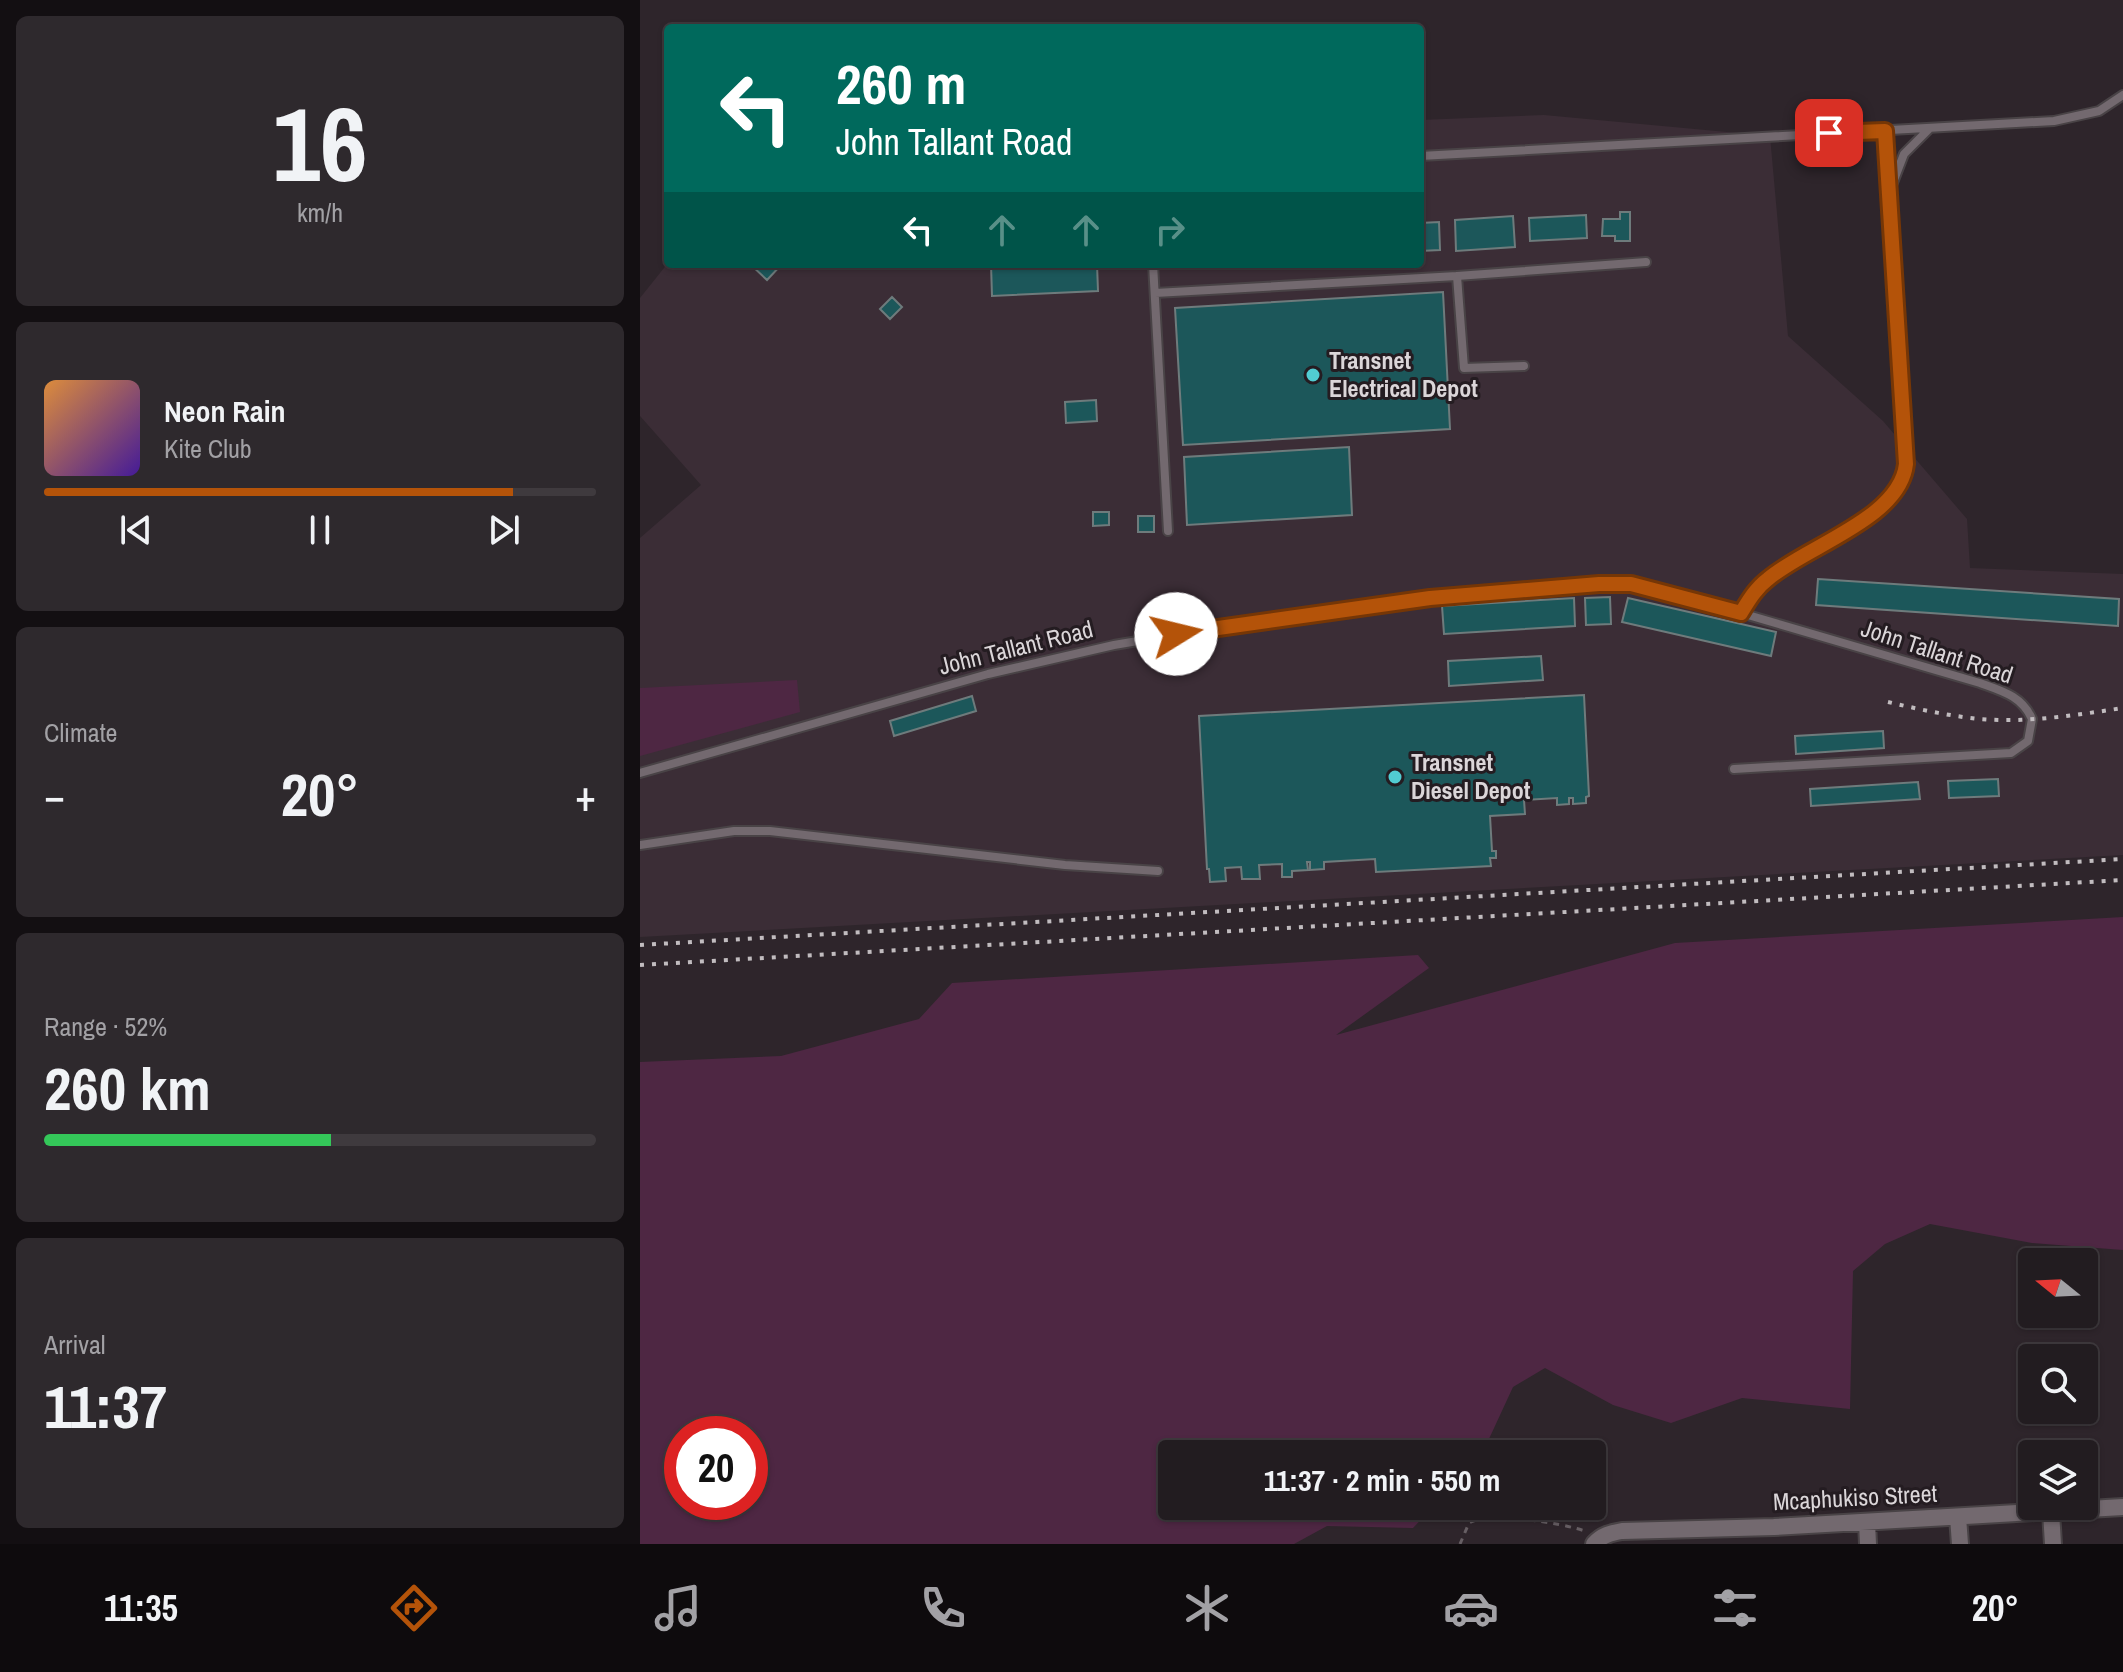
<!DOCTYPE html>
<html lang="en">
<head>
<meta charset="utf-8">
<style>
	:root { --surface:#221c20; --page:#2e292d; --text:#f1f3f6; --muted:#a2a1a5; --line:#3f3a3e; --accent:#b45309 }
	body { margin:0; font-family:"Archivo Narrow",sans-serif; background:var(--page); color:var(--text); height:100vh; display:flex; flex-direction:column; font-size:30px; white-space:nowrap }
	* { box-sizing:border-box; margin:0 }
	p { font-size:26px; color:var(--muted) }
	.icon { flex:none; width:44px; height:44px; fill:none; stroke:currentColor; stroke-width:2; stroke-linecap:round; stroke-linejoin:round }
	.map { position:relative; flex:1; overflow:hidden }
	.drawer { display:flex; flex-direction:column; gap:16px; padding:16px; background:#130f12; width:640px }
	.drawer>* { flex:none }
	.top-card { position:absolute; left:24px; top:24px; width:760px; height:244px; border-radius:8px; box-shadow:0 2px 6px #0004,0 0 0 2px var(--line); background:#00695c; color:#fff; overflow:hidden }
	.needle { width:52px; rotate:288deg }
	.fabs { position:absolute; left:1378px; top:1248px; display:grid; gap:16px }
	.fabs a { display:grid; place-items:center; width:80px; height:80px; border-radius:8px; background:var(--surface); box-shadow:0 2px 6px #0004,0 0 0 2px var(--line); font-size:40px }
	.speed { position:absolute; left:24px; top:1416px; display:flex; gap:16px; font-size:40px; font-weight:700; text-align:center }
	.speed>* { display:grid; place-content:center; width:104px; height:104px; border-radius:50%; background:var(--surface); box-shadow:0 2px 6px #0004,0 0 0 2px var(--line); line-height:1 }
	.speed .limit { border:12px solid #d22; background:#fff; color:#111 }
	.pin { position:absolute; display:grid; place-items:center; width:68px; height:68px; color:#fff; margin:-34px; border-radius:16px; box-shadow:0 4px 12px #0006 }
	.me { position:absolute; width:88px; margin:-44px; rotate:81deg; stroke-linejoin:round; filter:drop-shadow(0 0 6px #0008) }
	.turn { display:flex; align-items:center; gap:28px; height:168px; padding:0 40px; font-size:36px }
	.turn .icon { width:104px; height:104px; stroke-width:2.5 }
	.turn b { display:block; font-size:56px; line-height:68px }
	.lanes { display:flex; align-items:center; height:76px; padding:0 40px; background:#0003; justify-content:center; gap:40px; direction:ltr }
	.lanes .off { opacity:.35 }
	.big { font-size:60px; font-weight:700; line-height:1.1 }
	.drawer .widget { flex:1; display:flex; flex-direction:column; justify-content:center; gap:12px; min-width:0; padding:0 28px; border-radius:12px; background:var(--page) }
	.drawer .dial { align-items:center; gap:0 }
	.dial b { font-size:104px; line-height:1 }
	.song { display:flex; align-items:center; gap:24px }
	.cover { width:96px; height:96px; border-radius:12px; background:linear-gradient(135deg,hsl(30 70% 55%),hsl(260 70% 35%)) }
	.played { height:8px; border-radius:4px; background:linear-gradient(90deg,var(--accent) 85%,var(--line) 85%) }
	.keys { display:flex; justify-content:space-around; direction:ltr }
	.heat { display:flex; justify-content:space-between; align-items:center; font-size:44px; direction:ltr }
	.charge { height:12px; border-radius:6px; background:linear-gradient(90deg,#34c759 52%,var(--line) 0) }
	.trip { position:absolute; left:518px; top:1440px; width:448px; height:80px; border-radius:8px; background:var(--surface); box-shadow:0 2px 6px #0004,0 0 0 2px var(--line); font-weight:700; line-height:80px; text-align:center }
	.tabs { display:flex; height:128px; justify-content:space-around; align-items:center; background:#0e0b0d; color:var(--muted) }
	.tabs .icon { width:56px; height:56px }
	.tabs .active { color:var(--accent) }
	.tabs b { font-size:36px; color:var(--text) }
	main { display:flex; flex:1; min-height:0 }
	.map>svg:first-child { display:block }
	.built { fill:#3b2d36 }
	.green { fill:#4e2743; fill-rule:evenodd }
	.building { fill:#1c575a; stroke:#6e7b7c; stroke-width:2 }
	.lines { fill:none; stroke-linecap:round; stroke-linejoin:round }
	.lane-casing { stroke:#494346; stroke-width:12 }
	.street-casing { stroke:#494346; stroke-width:20 }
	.path { stroke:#675f64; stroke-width:3; stroke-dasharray:6 6; stroke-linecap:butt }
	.lane { stroke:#73696f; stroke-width:8 }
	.street { stroke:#73696f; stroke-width:16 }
	.rail { stroke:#c1bcbf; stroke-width:4; stroke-dasharray:4 8; stroke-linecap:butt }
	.route-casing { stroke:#753606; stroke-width:20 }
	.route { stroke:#b45309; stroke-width:14 }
	.poi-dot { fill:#51ccd2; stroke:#241c21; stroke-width:3 }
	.labels { text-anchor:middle; stroke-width:6; stroke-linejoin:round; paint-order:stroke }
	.poi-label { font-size:24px; font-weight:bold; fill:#dbd6d9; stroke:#241c21; text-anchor:start }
	.street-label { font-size:24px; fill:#dbd6d9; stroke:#241c21 }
</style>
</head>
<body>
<main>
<section class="drawer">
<div class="widget dial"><b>16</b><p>km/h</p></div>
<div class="widget">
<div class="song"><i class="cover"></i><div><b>Neon Rain</b><p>Kite Club</p></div></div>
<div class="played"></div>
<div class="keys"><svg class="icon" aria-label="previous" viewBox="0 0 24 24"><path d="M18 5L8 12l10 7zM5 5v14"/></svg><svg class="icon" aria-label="pause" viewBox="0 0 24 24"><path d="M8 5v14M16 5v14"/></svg><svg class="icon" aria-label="next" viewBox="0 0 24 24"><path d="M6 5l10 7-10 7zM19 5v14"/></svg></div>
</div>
<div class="widget"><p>Climate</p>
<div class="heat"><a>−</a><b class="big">20°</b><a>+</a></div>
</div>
<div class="widget"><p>Range · 52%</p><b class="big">260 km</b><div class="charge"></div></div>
<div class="widget"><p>Arrival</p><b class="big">11:37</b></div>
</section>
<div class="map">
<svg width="1483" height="1544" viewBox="0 0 1483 1544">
	<rect width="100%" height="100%" fill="#2e252b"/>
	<!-- built -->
	<path class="built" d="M904,115L1130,136L1148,336L1243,421L1327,519L1330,568L1483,574V855L0,937V538L61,485L0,416V298L28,263L780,264V120Z"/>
	<!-- green -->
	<path class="green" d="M157,680L160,712L0,756V688Z
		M1483,917V1250L1392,1243L1290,1224L1245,1244L1213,1271L1210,1409L1102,1398L1031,1423L973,1405L905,1368L873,1387L842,1454H532V1506H794L773,1528L687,1526L654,1544H0V1062L141,1056L279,1019L312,983L778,955L789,968L696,1035L1035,943ZM42,1434H110V1502H42Z"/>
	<!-- building -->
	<path class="building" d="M980,212H990V241H975V236H962L963,219H980Z
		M946,215L947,238L890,241L889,218Z
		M873,216L875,247L816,251L815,220Z
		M799,222L800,250L780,251V223Z
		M110,264H142L127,280Z
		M351,264H457L458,291L352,296Z
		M803,292L810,429L543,445L535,308Z
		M252,297L262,307L250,319L240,309Z
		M456,400L457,421L426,423L425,402Z
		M709,447L712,515L547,525L544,457Z
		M453,512H469V525L453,526Z
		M498,516H514V532H498Z
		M1178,579L1479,599L1478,626L1176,605Z
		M970,597L971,624L946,625L945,598Z
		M934,598L935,626L804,634L802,606Z
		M988,598L1136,632L1131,656L982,622Z
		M901,656L903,680L809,686L808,661Z
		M944,695L949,796L946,797V803L933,804V798H929V804L917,805V798L884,800L885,814L850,816L852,851H856V858H850L851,866L736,872L735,859L684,862V869L670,870V862H667L668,870L652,871V877H642V864L619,865L620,879H602L601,867L585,868L586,881L570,882L569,869H567L559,716Z
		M332,696L336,711L254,736L250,721Z
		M1243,731L1244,748L1156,754L1155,736Z
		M1358,779L1359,796L1309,798L1308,781Z
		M1278,782L1280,799L1171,806L1170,789Z"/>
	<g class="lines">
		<defs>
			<path id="lane" d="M780,156L1414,121L1459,111L1483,95
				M1252,185L1264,154L1289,129
				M513,264L528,531
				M817,276L824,368L884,366
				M515,293L817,276L1006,262
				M1101,613L1127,579L1242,505C1265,483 1266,473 1265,441L1245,131
				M0,773L348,674L474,645L598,624L790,598L959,584H991L1101,613L1340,683C1362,691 1382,696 1392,719L1388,741L1371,753L1094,769
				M0,845L94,831H130L425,865L518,871"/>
			<path id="street" d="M1411,1512L1413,1544
				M1318,1517L1320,1544
				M1227,1522L1228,1544
				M954,1544C962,1535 971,1533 982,1531L1134,1527L1483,1507"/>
		</defs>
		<!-- lane casing -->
		<use href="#lane" class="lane-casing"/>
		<!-- street casing -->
		<use href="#street" class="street-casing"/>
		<!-- path -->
		<path class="path" d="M820,1544L829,1523C850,1511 921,1523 945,1531"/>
		<!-- lane -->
		<use href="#lane" class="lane"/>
		<!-- street -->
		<use href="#street" class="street"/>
		<!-- rail -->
		<path class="rail" d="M1248,702C1278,709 1309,716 1340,719C1388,723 1436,715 1483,708
			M0,945L1483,859
			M0,965L1483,880"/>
	</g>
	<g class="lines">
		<defs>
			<path id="route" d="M536,634L790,598L959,584H991L1101,613C1109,600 1116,588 1128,579C1166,546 1260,519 1266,464L1245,131L1189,133"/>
		</defs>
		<!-- route casing -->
		<use href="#route" class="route-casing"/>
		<!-- route -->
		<use href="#route" class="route"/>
	</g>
	<!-- markers -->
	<g class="poi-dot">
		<circle cx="673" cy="375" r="8"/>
		<circle cx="755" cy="777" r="8"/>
	</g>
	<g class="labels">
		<!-- poi labels -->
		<g class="poi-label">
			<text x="689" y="369">Transnet<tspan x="689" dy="28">Electrical Depot</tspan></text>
			<text x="771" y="771">Transnet<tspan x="771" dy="28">Diesel Depot</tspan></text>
		</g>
		<!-- street labels -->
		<g class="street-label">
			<text transform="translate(376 648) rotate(-14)" y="8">John Tallant Road</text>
			<text transform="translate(1297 652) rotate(18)" y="8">John Tallant Road</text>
			<text transform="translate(1215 1498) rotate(-3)" y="8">Mcaphukiso Street</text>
		</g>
	</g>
</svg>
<div class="fabs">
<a><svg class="needle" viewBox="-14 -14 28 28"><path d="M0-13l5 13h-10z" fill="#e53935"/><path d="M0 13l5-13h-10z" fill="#a2a1a5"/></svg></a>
<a><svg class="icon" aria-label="search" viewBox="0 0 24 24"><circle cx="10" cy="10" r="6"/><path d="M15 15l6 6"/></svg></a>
<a><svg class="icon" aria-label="layers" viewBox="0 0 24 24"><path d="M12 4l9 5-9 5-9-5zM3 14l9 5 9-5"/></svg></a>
</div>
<div class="speed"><div class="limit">20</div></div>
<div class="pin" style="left:1189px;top:133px;background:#d93025"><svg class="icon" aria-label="arrive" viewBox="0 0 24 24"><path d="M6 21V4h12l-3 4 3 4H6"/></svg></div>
<svg class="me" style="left:536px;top:634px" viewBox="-20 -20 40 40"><circle r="19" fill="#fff"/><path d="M0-13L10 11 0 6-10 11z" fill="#b45309"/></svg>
<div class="trip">11:37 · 2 min · 550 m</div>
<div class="top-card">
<div class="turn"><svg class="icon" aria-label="left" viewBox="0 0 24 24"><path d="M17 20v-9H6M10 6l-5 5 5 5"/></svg><div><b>260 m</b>John Tallant Road</div></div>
<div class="lanes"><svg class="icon" aria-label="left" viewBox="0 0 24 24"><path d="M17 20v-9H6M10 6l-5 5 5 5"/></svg><svg class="icon off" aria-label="ahead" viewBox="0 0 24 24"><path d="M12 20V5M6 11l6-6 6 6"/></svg><svg class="icon off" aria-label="ahead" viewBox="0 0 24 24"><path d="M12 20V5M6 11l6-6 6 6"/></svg><svg class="icon off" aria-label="right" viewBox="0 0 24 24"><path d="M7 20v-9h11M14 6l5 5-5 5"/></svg></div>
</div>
</div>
</main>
<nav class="tabs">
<b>11:35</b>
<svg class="icon active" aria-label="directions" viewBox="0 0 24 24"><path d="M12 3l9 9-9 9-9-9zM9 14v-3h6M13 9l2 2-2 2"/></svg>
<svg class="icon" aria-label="music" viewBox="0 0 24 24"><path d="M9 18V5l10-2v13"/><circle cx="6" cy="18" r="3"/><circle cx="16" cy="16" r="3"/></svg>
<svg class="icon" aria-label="phone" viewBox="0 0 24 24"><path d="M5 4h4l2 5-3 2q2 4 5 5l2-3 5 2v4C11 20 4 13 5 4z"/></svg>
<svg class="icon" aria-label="climate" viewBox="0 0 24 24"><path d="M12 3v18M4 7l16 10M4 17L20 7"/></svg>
<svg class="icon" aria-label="car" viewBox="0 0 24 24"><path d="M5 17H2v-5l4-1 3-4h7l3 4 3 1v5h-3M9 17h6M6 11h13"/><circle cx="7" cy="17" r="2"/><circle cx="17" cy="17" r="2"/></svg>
<svg class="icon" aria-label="filters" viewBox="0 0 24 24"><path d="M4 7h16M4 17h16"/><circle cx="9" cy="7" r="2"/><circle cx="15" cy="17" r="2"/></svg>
<b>20°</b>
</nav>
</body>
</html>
